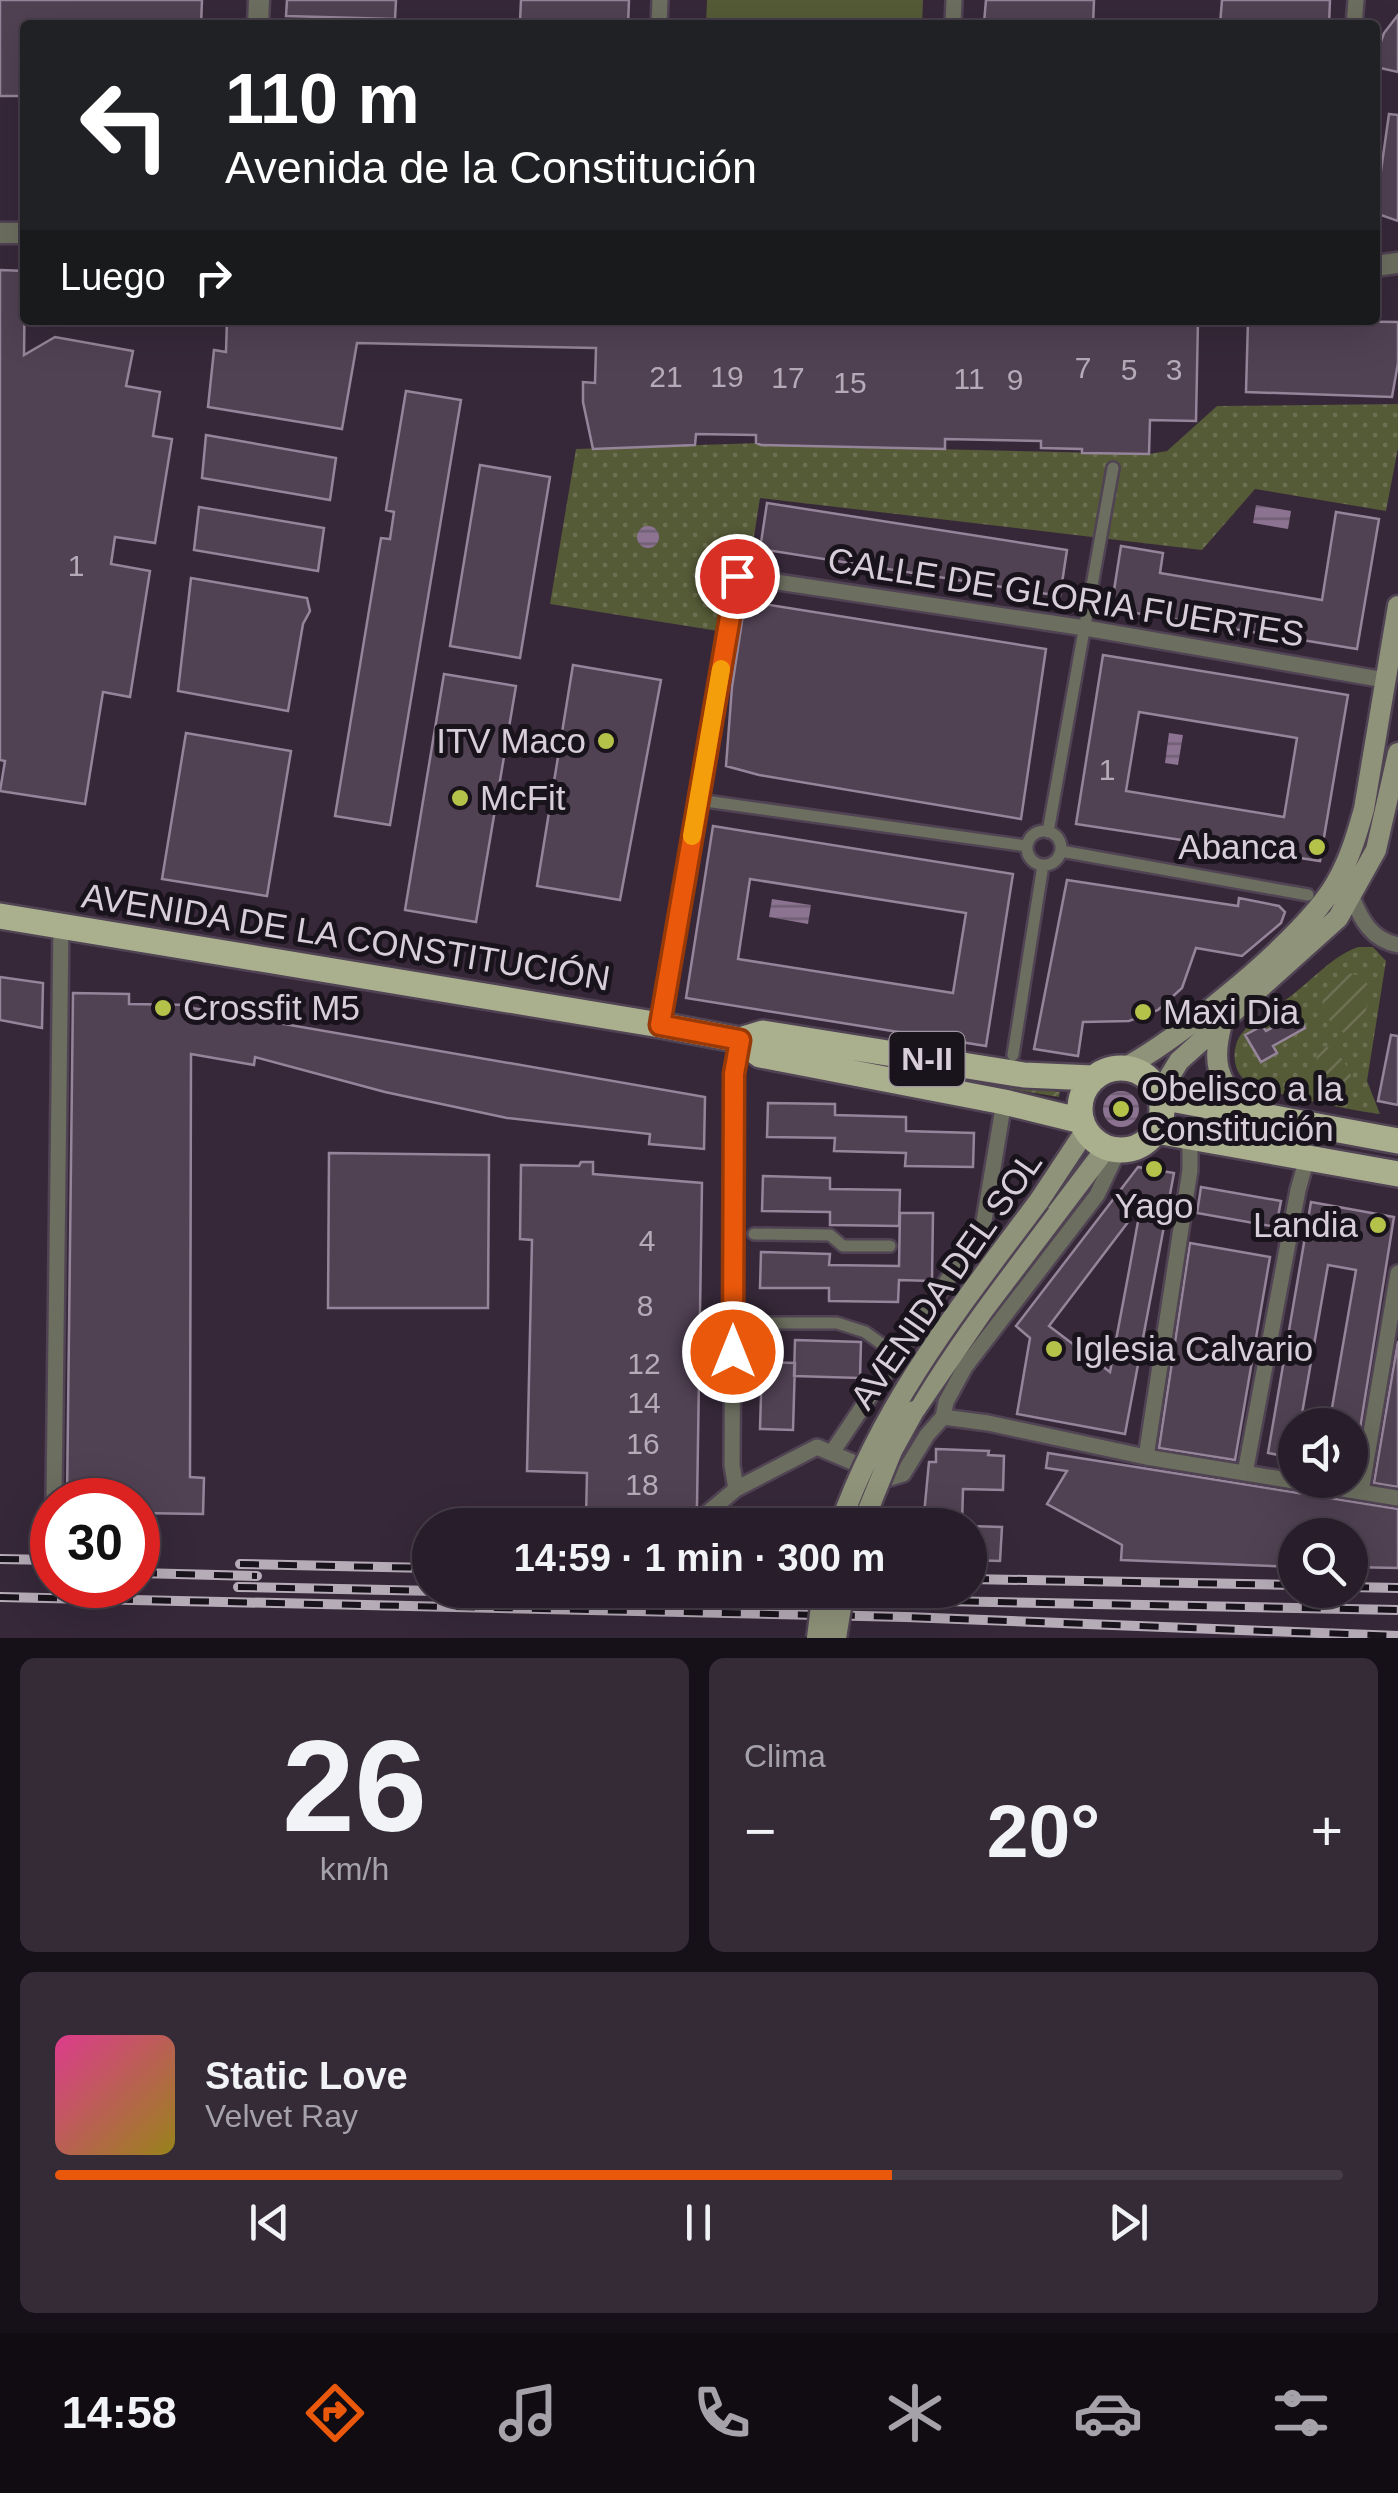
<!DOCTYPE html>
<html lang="es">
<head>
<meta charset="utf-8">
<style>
	:root { --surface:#281e2b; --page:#342b37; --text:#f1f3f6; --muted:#a5a2a9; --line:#443c47; --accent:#ea580c }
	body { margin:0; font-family:Helvetica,sans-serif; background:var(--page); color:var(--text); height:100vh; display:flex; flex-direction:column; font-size:38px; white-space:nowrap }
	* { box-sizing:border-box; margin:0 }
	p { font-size:32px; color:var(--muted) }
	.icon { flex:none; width:55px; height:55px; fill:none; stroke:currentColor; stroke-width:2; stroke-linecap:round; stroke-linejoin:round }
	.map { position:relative; height:1638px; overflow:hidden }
	.sheet { display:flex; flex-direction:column; gap:20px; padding:20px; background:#161018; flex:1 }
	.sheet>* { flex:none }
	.top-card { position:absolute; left:20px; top:20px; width:1360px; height:305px; border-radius:10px; box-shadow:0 10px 40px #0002,0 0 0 2px var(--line); background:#202124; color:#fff; overflow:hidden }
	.controls { position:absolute; left:1278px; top:1408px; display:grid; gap:20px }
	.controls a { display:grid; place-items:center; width:90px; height:90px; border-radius:50%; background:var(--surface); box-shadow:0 10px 40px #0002,0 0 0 2px var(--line); font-size:50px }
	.speed { position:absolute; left:30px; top:1478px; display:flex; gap:20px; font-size:50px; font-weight:700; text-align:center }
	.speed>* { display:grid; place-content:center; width:130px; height:130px; border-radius:50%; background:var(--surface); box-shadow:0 10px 40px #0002,0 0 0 2px var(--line); line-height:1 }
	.speed .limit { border:15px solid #d22; background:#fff; color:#111 }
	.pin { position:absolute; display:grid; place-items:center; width:85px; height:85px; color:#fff; margin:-42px; border:5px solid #fff; border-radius:50%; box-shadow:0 2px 10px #0007 }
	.me { position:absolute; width:110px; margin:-55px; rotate:0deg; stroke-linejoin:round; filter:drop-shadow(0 0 8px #0008) }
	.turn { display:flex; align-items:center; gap:35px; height:210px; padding:0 40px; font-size:45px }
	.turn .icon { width:130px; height:130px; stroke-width:2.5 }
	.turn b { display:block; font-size:70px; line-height:85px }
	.then { display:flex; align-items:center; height:95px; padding:0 40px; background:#0003; gap:20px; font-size:38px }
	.big { font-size:75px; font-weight:700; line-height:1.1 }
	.sheet .widget { flex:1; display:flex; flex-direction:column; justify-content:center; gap:15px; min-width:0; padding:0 35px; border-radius:15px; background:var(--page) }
	.sheet .dial { align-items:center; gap:0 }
	.dial b { font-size:130px; line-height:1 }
	.song { display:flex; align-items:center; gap:30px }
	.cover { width:120px; height:120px; border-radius:15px; background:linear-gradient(135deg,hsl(330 70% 55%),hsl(50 70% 35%)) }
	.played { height:10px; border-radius:5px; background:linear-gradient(90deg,var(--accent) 65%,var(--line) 65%) }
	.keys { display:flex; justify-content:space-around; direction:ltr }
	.heat { display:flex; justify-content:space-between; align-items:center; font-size:55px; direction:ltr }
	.sheet .tiles { flex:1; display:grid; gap:20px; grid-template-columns:1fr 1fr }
	.widget:last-child { grid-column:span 2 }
	.trip { position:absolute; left:412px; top:1508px; width:575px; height:100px; border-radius:50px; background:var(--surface); box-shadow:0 10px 40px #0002,0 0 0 2px var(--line); font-weight:700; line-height:100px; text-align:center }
	.dock { display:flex; height:160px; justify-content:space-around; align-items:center; background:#100c11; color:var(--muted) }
	.dock .icon { width:70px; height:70px }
	.dock .on { color:var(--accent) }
	.dock b { font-size:45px; color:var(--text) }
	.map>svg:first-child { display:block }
	.park { fill:url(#park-dots) }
	.garden { fill:url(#garden-furrows) }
	.pitch { fill:#555a37 }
	.water { fill:url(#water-rules) }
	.building { fill:#504153; stroke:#96859a; stroke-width:2.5; fill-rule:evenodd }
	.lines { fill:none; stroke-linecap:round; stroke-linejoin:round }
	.pedestrian-casing { stroke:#504353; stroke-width:16 }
	.minor-casing { stroke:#504353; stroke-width:20 }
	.tertiary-casing { stroke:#504353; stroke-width:25 }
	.secondary-casing { stroke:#504353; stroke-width:25 }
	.primary-casing { stroke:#504353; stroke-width:30 }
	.pedestrian { stroke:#6c6e5f; stroke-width:11 }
	.minor { stroke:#6c6e5f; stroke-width:15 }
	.tertiary { stroke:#6c6e5f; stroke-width:20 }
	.secondary { stroke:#8f9379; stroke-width:20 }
	.primary { stroke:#aaaf8e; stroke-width:25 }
	.rail-casing { stroke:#b6acb8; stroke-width:10 }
	.rail { stroke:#19131b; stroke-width:6; stroke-dasharray:19; stroke-linecap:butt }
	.secondary-bridge-casing { stroke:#504353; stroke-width:25; stroke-linecap:butt }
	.secondary-bridge { stroke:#8f9379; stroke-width:20 }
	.route-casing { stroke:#983908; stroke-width:25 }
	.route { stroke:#ea580c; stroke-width:18 }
	.slow { stroke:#f59e0b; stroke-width:18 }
	.poi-dot { fill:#b5c249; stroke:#19131b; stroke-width:4 }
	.labels { text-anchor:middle; stroke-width:10; stroke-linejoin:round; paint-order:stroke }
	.number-label { font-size:30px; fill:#b5abb8 }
	.shield { fill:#19131b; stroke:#9e96a0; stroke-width:2.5 }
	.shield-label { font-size:32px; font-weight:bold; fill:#d7ced9 }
	.street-label { font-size:35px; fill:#d7ced9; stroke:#19131b }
	.poi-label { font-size:35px; fill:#d7ced9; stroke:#19131b; text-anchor:start }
</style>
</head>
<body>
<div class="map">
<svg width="1398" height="1638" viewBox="0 0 1398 1638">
	<defs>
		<pattern id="park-dots" width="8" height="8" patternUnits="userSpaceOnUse" patternTransform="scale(2.5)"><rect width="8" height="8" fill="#555a37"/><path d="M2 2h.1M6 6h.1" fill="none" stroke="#6d7053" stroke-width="1.8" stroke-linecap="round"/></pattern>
		<pattern id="garden-furrows" width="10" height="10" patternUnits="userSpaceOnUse" patternTransform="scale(2.5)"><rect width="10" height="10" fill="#555a37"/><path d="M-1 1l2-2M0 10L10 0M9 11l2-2" fill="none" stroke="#6d7053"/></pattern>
		<pattern id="water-rules" width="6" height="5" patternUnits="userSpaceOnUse" patternTransform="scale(2.5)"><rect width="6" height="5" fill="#8c7391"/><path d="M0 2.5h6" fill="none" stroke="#716075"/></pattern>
	</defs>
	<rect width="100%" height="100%" fill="#362839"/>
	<!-- park -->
	<path class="park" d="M1398,404V448L1386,511L1255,489L1202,550L760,498L752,549L732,547L718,631L550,604L576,449L760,443L762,445L1149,454L1167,451L1217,406Z
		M1358,947H1373L1386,961L1367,1081L1380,1114C1356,1111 1262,1093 1246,1081C1232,1071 1231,1047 1242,1033C1252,1020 1271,1011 1284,1001C1309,984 1330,957 1358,947Z"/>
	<!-- garden -->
	<path class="garden" d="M1349,973L1360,976L1369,987C1367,999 1367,1019 1359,1028C1341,1046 1323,1015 1322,999L1342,975Z
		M1324,1046L1336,1050C1346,1066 1358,1077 1349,1096L1315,1085L1312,1080L1319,1049Z
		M939,1072L1060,1092L1059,1097L938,1077Z"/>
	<!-- pitch -->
	<path class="pitch" d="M707,0H923L922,25H706Z"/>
	<!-- water -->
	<path class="water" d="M1256,505L1291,511L1288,529L1253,523Z
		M637 537a11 11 0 1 1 22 0a11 11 0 1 1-22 0Z
		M1169,733L1183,735L1178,765L1165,763Z
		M772,899L811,905L808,924L769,917Z
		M1103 1109a18 18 0 1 1 36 0a18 18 0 1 1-36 0Z"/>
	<!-- building -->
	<path class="building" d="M0,0H202L201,25H25V96H0Z
		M287,0H396L395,19L286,16Z
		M521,0H629L628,25L520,22Z
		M986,0H1094L1093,25L984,23Z
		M1222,0H1330L1329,25H1220Z
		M1398,15V72L1380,68L1379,47L1384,33Z
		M1389,114L1398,115V221L1375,213Z
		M0,270L25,271L24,355L55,337L133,351L126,386L160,392L153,436L172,439L155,543L115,537L111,564L150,571L130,697L103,692L85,804L0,791L5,761L0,760Z
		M227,320H1198L1196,421L1150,420L1149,454L1082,453V449L1041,448V441L945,439V449L761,445L756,443V435L696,434L695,445L593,449L583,402V382L595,383L596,348L357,343L342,429L208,407L214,350L226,352Z
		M1248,320L1398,322V363L1392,397L1246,392Z
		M406,391L461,400L390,825L335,816L381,538L390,539L394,512L386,510Z
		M206,435L336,458L330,500L202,478Z
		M480,465L550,477L520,658L450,646Z
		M767,503L1067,550L1060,596L760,549Z
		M199,507L324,528L318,571L194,550Z
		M1336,512L1379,519L1357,649L1111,609L1121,546L1163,553L1160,573L1322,600Z
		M191,578L307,598L310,611L303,624L288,711L178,691Z
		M745,601L1046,649L1021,819L759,775L726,766L732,687Z
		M1103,655L1348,695L1320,861L1076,824ZM1139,712L1297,738L1284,817L1126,791Z
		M573,665L661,680L620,900L537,886Z
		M444,674L516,686L476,922L405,910Z
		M186,733L291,751L267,896L162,879Z
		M713,826L1013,874L986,1046L686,998ZM750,879L966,913L953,993L738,959Z
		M1067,880L1238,906L1239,898L1279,906L1285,912L1281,923L1242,956L1196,948L1182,988L1158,1010L1129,1021L1083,1022L1078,1056L1034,1049Z
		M0,977L43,983L42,1028L0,1020Z
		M73,993L129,994V1004L192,1005V1008L705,1097L704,1149L649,1144L650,1134L507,1118L385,1092L255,1057L254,1065L191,1054L190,1477L204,1478L203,1514L138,1513V1500H67Z
		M1297,1014L1305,1028L1273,1046L1277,1053L1261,1062L1245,1035L1262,1026L1266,1031Z
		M1391,1035L1398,1036V1105L1378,1101Z
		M768,1103L835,1104V1115L906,1117V1131L974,1133L973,1167L905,1166L906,1153L834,1151L835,1138L767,1137Z
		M329,1153L489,1155L488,1308H328Z
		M581,1162H593V1174L702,1183L697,1506L679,1519L586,1517L587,1473L527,1471L532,1240L520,1239L521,1165L579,1166Z
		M1138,1167L1174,1173L1125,1434L1017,1414L1030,1338L1016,1326ZM1141,1205L1129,1271L1110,1372L1049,1326Z
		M763,1176L830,1178V1189L900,1190L899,1226L830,1225V1212L762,1211Z
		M1201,1187L1281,1201L1276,1227L1197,1213Z
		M1311,1202L1394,1217L1352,1479L1350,1425H1329L1356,1270L1328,1265L1300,1425H1295V1458L1268,1453Z
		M900,1213H933L932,1281L899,1280L898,1302L829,1301V1288H760L761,1252L830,1254L829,1265L899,1266Z
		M1190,1243L1270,1257L1235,1460L1159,1448Z
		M795,1340L861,1342L860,1378L794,1376Z
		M1398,1341V1487L1374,1483Z
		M762,1362L795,1363L793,1430L760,1429Z
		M936,1449L989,1451L988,1455L1004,1456L1003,1490L963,1489L962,1525H923L929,1462H936Z
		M1048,1453L1398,1509V1568L1350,1567V1535H1295V1567L1121,1560L1122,1545L1047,1504L1067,1471L1046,1468Z
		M970,1526L1002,1527L1000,1561L970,1560Z"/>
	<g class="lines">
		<defs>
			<path id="pedestrian" d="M698,800L1027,846
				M1027 848a17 17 0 1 1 34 0a17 17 0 1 1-34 0Z
				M1048,832L1113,468
				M1061,851L1308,895
				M1013,1055L1043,865
				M754,1234L830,1235L843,1246H890
				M751,1323H837L865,1332L890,1350"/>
			<path id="minor" d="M659,25L660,0
				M953,25L954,0
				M1354,25L1356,0
				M1352,897C1361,920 1372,940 1398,945
				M660,1025L737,576L1085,628L1385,680
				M943,1417L988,1423L1146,1457L1398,1498
				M833,1451L983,1227L1004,1102
				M1146,1457L1190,1170V1149L1185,1136
				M1245,1473L1298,1190L1307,1158
				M736,1489L732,1465L734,1074L740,1040
				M1361,1492L1398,1273
				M54,1500L61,925
				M693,1525L736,1489L817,1447L890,1478L903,1474L927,1435L943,1417L946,1402L965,1367L1097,1195L1119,1149"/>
			<path id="tertiary" d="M258,25L259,0
				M0,233H25
				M1375,266L1398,263"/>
			<path id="secondary" d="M1222,1023C1211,1065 1218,1076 1242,1110
				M1124,1068C1180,1039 1308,935 1337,881C1350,858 1357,834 1364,809L1398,606
				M1159,1094L1179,1061L1338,918L1376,850L1398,753
				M1039,1201L1086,1130
				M914,1411L982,1312L1107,1147"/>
			<path id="primary" d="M0,916L660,1025L740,1040L760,1055L1004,1102L1082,1121
				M740,1040L763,1033L1024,1075L1093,1078
				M1080 1109a41 41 0 1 1 82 0a41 41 0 1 1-82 0Z
				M1160,1097L1398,1141
				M1156,1131L1398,1174"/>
		</defs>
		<!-- pedestrian casing -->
		<use href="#pedestrian" class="pedestrian-casing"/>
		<!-- minor casing -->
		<use href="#minor" class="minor-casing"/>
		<!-- tertiary casing -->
		<use href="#tertiary" class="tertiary-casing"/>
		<!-- secondary casing -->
		<use href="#secondary" class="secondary-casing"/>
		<!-- primary casing -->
		<use href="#primary" class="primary-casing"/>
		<!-- pedestrian -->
		<use href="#pedestrian" class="pedestrian"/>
		<!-- minor -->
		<use href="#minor" class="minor"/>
		<!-- tertiary -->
		<use href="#tertiary" class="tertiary"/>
		<!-- secondary -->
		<use href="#secondary" class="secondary"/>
		<!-- primary -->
		<use href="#primary" class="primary"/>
		<defs>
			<path id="rail" d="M0,1559L52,1560
				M240,1564L430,1568
				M138,1573L257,1576
				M970,1579L1295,1585
				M238,1587L1398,1610
				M1350,1587L1398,1588
				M0,1597L906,1617L1398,1636"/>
		</defs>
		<!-- rail casing -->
		<use href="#rail" class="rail-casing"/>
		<!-- rail -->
		<use href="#rail" class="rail"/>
		<defs>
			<path id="secondary-bridge" d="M840,1525C883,1402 962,1304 1039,1201
				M862,1525L892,1451L914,1411
				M817,1638L823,1590
				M836,1638L844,1590"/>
		</defs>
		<!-- secondary-bridge casing -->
		<use href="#secondary-bridge" class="secondary-bridge-casing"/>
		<!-- secondary-bridge -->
		<use href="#secondary-bridge" class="secondary-bridge"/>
	</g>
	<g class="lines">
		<defs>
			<path id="route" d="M733,1352L734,1074L740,1040L660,1025L737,576"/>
		</defs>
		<!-- route casing -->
		<use href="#route" class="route-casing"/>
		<!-- route -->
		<use href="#route" class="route"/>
		<!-- slow -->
		<path class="slow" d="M692,836L721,669"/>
	</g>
	<!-- markers -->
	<g class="poi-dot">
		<circle cx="606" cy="741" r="10"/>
		<circle cx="460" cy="798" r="10"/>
		<circle cx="1317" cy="847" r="10"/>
		<circle cx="163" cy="1008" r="10"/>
		<circle cx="1143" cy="1012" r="10"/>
		<circle cx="1121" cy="1109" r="10"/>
		<circle cx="1154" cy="1169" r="10"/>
		<circle cx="1378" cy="1225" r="10"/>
		<circle cx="1054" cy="1349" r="10"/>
	</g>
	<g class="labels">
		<!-- number labels -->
		<g class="number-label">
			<text x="1083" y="378">7</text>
			<text x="1129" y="380">5</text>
			<text x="1174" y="380">3</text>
			<text x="666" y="387">21</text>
			<text x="727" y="387">19</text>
			<text x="788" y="388">17</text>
			<text x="969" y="389">11</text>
			<text x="1015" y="390">9</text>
			<text x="850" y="393">15</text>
			<text x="76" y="576">1</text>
			<text x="1107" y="780">1</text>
			<text x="647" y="1251">4</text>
			<text x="645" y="1316">8</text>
			<text x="644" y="1374">12</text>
			<text x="644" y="1413">14</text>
			<text x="643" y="1454">16</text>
			<text x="642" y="1495">18</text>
		</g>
		<!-- shield labels -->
		<rect class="shield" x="889.5" y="1032" width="75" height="54" rx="8"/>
		<g class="shield-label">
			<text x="927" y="1070">N-II</text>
		</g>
		<!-- street labels -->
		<g class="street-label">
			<text transform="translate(1066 597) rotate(9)" y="12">CALLE DE GLORIA FUERTES</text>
			<text transform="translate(346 937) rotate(9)" y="12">AVENIDA DE LA CONSTITUCIÓN</text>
			<text transform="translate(946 1280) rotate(-55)" y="12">AVENIDA DEL SOL</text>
		</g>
		<!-- poi labels -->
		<g class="poi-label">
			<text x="586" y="753" text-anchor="end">ITV Maco</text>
			<text x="480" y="810">McFit</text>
			<text x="1297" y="859" text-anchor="end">Abanca</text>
			<text x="183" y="1020">Crossfit M5</text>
			<text x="1163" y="1024">Maxi Dia</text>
			<text x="1141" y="1101">Obelisco a la<tspan x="1141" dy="40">Constitución</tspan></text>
			<text x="1154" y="1218" text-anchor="middle">Yago</text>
			<text x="1358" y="1237" text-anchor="end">Landia</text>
			<text x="1074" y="1361">Iglesia Calvario</text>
		</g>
	</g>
</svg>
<div class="controls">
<a><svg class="icon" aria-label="sound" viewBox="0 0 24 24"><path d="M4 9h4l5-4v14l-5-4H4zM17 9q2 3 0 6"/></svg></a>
<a><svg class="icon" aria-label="search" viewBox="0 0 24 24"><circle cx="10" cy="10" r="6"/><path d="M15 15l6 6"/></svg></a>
</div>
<div class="speed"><div class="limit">30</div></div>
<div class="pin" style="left:737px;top:576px;background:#d93025"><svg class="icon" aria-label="arrive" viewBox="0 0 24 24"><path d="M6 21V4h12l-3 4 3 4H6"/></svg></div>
<svg class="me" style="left:733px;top:1352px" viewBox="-20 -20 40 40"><circle r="17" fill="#ea580c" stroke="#fff" stroke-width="3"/><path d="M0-11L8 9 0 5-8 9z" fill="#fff"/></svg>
<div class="trip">14:59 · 1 min · 300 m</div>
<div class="top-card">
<div class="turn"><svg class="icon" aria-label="left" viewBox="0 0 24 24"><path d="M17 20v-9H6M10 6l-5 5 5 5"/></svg><div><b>110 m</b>Avenida de la Constitución</div></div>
<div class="then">Luego<svg class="icon" aria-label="right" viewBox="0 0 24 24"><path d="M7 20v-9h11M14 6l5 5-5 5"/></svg></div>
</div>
</div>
<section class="sheet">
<div class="tiles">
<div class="widget dial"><b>26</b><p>km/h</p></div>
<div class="widget"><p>Clima</p>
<div class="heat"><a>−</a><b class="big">20°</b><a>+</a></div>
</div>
<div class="widget">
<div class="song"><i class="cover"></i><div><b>Static Love</b><p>Velvet Ray</p></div></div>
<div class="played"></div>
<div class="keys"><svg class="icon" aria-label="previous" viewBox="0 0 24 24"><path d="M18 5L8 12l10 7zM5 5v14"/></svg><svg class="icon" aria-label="pause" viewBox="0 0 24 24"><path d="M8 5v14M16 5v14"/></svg><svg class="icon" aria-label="next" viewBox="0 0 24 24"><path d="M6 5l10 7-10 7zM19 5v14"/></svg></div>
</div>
</div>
</section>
<nav class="dock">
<b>14:58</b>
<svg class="icon on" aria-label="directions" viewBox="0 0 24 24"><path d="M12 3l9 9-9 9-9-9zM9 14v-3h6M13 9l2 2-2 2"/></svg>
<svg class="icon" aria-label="music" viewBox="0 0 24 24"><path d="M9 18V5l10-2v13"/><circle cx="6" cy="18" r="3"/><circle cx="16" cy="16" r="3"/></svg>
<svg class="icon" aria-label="phone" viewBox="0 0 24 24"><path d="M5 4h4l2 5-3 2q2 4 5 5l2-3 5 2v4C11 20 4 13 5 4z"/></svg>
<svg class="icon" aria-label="climate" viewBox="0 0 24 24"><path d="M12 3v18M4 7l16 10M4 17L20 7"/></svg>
<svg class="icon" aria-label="car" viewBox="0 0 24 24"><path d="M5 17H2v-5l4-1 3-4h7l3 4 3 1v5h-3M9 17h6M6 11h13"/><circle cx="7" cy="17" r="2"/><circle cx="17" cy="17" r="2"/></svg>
<svg class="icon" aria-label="filters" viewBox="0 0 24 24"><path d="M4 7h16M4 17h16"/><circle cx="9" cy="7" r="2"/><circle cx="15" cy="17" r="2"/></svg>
</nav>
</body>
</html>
